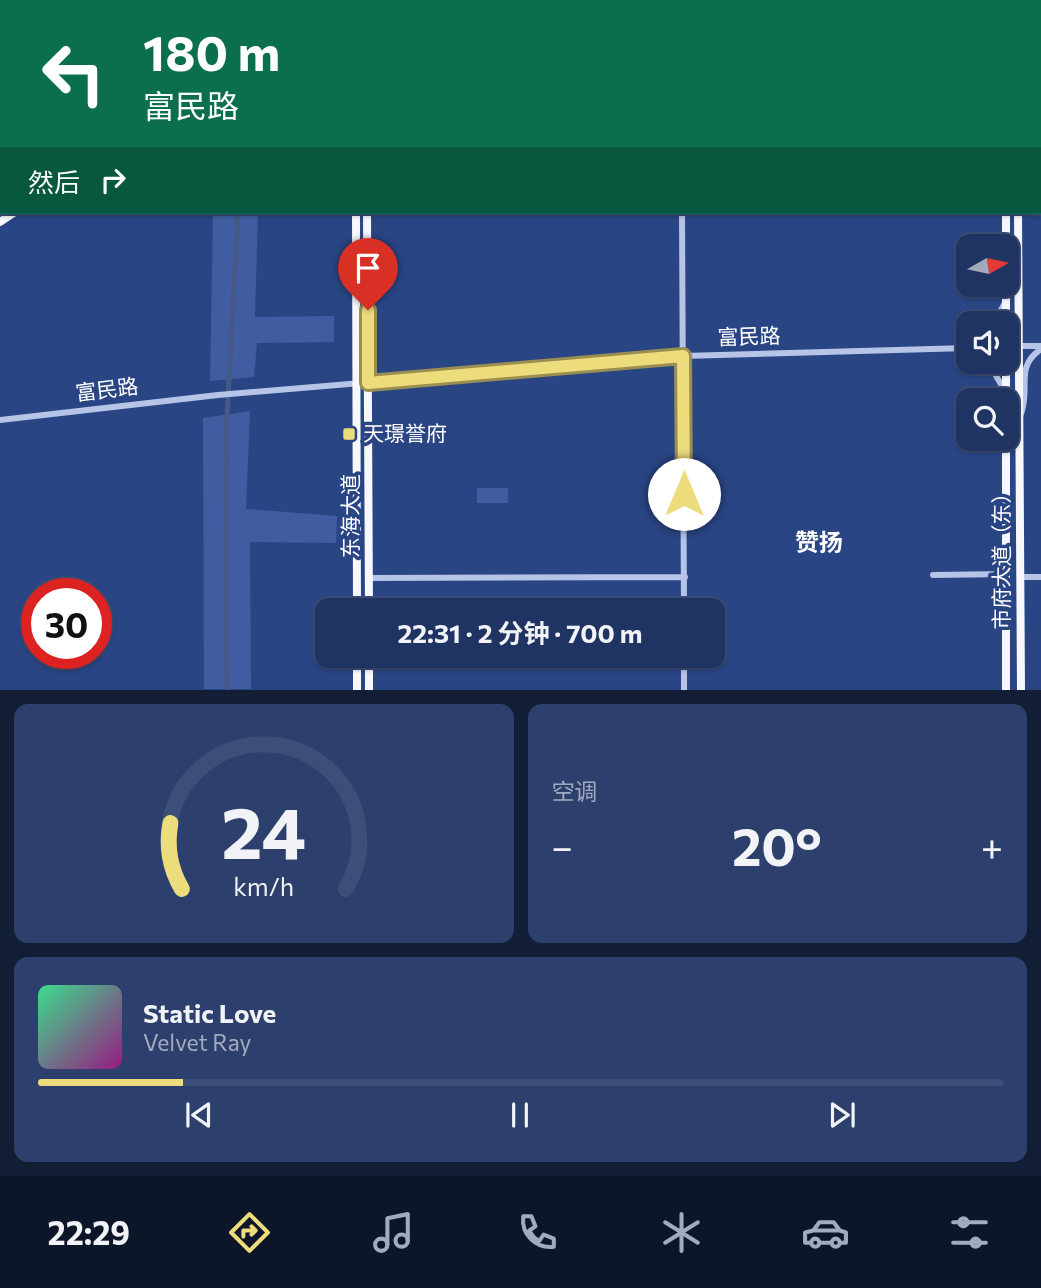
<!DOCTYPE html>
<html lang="zh">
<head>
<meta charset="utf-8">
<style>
	:root { --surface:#203463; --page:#2d3f6c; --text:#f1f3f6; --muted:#a2aabe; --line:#3d4f78; --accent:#eddc7c }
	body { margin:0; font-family:Commissioner,"Noto Sans SC",sans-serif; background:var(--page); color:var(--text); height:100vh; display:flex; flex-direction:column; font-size:26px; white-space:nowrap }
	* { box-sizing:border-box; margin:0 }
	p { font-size:23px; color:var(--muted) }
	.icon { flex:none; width:38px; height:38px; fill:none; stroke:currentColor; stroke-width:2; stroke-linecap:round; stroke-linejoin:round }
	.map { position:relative; height:690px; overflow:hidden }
	.details { display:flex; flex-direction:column; gap:14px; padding:14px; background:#121d36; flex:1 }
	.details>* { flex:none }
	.top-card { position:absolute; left:0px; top:0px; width:1041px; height:214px; box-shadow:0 2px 5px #0004,0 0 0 2px var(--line); background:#0b6e4f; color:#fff; overflow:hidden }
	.needle { width:46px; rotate:81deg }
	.fabs { position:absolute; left:956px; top:234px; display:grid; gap:14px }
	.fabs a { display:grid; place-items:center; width:63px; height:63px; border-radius:14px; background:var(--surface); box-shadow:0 2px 5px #0004,0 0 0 2px var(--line); font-size:35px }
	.speed { position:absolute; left:21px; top:578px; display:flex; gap:14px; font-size:35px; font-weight:700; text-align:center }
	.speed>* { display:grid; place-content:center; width:91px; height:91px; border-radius:50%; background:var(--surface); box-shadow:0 2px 5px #0004,0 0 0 2px var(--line); line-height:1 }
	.speed .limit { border:10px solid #d22; background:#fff; color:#111 }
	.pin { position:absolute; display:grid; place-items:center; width:60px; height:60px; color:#fff; margin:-72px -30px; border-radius:50% 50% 50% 0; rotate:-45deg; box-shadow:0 0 7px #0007 }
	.pin .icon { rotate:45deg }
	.me { position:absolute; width:77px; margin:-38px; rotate:0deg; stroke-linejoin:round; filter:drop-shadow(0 0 5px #0008) }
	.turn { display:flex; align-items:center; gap:24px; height:147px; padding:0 28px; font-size:32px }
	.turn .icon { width:91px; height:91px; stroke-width:2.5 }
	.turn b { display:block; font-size:49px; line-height:60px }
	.then { display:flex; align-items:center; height:66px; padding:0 28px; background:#0003; gap:14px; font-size:26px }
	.big { font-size:52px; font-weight:700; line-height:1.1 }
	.details .card { flex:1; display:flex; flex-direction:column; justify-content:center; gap:10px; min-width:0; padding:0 24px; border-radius:14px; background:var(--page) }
	.details .dial { align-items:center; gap:0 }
	.dial svg { height:182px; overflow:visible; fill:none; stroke:var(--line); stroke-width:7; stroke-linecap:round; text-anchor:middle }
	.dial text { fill:var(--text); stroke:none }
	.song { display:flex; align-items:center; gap:21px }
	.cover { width:84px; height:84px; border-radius:10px; background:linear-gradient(135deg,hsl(150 70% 55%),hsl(310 70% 35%)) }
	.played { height:7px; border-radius:4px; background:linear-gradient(90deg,var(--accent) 15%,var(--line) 15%) }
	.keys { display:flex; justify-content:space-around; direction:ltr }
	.heat { display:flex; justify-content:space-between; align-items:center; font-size:38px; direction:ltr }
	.details .tiles { flex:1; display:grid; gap:14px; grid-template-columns:1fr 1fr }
	.card:last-child { grid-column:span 2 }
	.trip { position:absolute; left:315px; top:598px; width:410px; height:70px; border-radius:14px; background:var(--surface); box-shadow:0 2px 5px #0004,0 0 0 2px var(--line); font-weight:700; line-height:70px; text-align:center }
	.dock { display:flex; height:112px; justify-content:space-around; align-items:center; background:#0d1528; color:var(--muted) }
	.dock .icon { width:49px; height:49px }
	.dock .active { color:var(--accent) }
	.dock b { font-size:32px; color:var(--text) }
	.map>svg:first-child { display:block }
	.green { fill:#3f5da0 }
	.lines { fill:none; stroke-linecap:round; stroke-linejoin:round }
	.canal { stroke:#455886; stroke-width:5 }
	.minor { stroke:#b5c4e7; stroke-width:6 }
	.major { stroke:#f6f8fe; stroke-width:8 }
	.route-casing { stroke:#9a8f51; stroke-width:18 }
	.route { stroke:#eddc7c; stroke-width:12 }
	.poi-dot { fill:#eddc7c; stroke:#2a4584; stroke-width:2.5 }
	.labels { text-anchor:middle; stroke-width:7; stroke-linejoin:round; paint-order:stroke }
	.street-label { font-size:21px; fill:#fff; stroke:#2a4584 }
	.poi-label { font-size:21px; fill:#fff; stroke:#2a4584; text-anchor:start }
	.quarter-label { font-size:24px; font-weight:bold; fill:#fff; stroke:#2a4584 }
</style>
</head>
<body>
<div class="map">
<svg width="1041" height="690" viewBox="0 0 1041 690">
	<rect width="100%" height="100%" fill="#2a4584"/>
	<!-- green -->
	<path class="green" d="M213,212H258L255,317L334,316V342L257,343L254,377L210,381Z
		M250,411L246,509L337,516L336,543L250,542L251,689H204L203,418Z
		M477,488H508V503H477Z"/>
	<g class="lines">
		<!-- canal -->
		<path class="canal" d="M249,2V0
			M227,690L226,435L238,212"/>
		<!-- minor -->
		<path class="minor" d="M708,2V0
			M682,212L684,611
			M993,324L1005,303
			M1006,346H1041
			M988,362L1005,391
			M1021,414C1031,386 1014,368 1041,349
			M0,420L218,395L683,356L968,348
			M933,575L1006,574
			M1020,577H1041
			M368,578L685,577
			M684,690V656"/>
		<!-- major -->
		<path class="major" d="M349,0L350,2
			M364,0V2
			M1017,0V2
			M286,2L289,0
			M300,2L302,0
			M1006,2V0
			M0,207L2,205
			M356,212L357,611
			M367,212L369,611
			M1018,212L1021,690
			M0,222L15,212
			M1006,247V212
			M1006,324V285
			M1006,401V362
			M369,656V690
			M357,690V656
			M1006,690V439"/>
	</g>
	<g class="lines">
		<defs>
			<path id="route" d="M368,310V383L683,356L684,494"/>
		</defs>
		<!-- route casing -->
		<use href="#route" class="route-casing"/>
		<!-- route -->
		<use href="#route" class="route"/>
	</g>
	<!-- markers -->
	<rect class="poi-dot" x="342" y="427" width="14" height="14" rx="3.5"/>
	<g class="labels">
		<!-- street labels -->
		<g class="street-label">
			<text transform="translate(749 337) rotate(-2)" y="7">富民路</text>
			<text transform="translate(107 390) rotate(-7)" y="7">富民路</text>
			<text transform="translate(351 516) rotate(-90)" y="7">东海大道</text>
			<text transform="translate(1002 556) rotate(-90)" y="7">市府大道（东）</text>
		</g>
		<!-- poi labels -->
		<g class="poi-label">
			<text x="363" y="441">天璟誉府</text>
		</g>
		<!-- quarter labels -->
		<g class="quarter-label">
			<text x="819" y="551">赞扬</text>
		</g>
	</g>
</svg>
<div class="fabs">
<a><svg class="needle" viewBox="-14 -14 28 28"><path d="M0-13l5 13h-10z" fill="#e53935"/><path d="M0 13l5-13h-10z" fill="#a2aabe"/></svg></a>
<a><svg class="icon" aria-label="sound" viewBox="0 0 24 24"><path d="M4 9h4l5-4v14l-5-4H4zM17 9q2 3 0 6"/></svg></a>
<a><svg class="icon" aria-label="search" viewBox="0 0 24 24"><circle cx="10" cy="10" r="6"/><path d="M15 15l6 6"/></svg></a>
</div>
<div class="speed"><div class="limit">30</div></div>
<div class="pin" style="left:368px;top:310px;background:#d93025"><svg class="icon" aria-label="arrive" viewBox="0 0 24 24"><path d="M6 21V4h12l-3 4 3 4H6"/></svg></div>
<svg class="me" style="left:684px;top:494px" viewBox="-20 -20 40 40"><circle r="19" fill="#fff"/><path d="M0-13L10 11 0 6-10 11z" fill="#eddc7c"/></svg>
<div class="trip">22:31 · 2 分钟 · 700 m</div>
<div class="top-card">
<div class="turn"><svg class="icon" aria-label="left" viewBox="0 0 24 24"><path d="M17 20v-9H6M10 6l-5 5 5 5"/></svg><div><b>180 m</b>富民路</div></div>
<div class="then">然后<svg class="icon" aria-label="right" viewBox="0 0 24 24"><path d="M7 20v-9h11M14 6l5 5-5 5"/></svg></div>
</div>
</div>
<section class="details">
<div class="tiles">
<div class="card dial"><svg viewBox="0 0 100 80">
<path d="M14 69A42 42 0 1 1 86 69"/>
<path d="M14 69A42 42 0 0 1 9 40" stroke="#eddc7c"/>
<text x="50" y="56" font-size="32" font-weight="700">24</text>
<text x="50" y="72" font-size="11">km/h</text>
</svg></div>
<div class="card"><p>空调</p>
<div class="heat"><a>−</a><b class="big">20°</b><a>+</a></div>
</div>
<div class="card">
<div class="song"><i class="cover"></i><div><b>Static Love</b><p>Velvet Ray</p></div></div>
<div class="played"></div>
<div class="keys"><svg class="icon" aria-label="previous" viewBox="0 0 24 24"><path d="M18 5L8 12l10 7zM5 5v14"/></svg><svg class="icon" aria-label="pause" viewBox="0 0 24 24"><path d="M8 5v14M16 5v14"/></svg><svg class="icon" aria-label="next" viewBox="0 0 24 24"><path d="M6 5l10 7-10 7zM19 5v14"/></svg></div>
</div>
</div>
</section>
<nav class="dock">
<b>22:29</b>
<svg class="icon active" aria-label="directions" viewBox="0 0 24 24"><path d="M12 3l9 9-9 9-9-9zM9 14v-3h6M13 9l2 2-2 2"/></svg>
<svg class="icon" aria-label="music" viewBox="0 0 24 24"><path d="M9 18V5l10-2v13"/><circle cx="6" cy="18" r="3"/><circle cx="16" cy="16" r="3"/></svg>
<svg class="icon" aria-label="phone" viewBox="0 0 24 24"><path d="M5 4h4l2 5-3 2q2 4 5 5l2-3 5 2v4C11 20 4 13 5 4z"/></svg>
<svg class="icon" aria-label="climate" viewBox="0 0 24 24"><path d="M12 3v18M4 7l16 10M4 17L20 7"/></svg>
<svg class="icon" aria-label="car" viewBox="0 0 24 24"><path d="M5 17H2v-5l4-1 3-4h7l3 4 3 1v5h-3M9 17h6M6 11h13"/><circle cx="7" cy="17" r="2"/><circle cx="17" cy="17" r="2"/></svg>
<svg class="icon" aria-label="filters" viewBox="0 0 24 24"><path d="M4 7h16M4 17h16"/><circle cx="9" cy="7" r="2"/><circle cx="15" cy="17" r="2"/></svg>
</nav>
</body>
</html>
